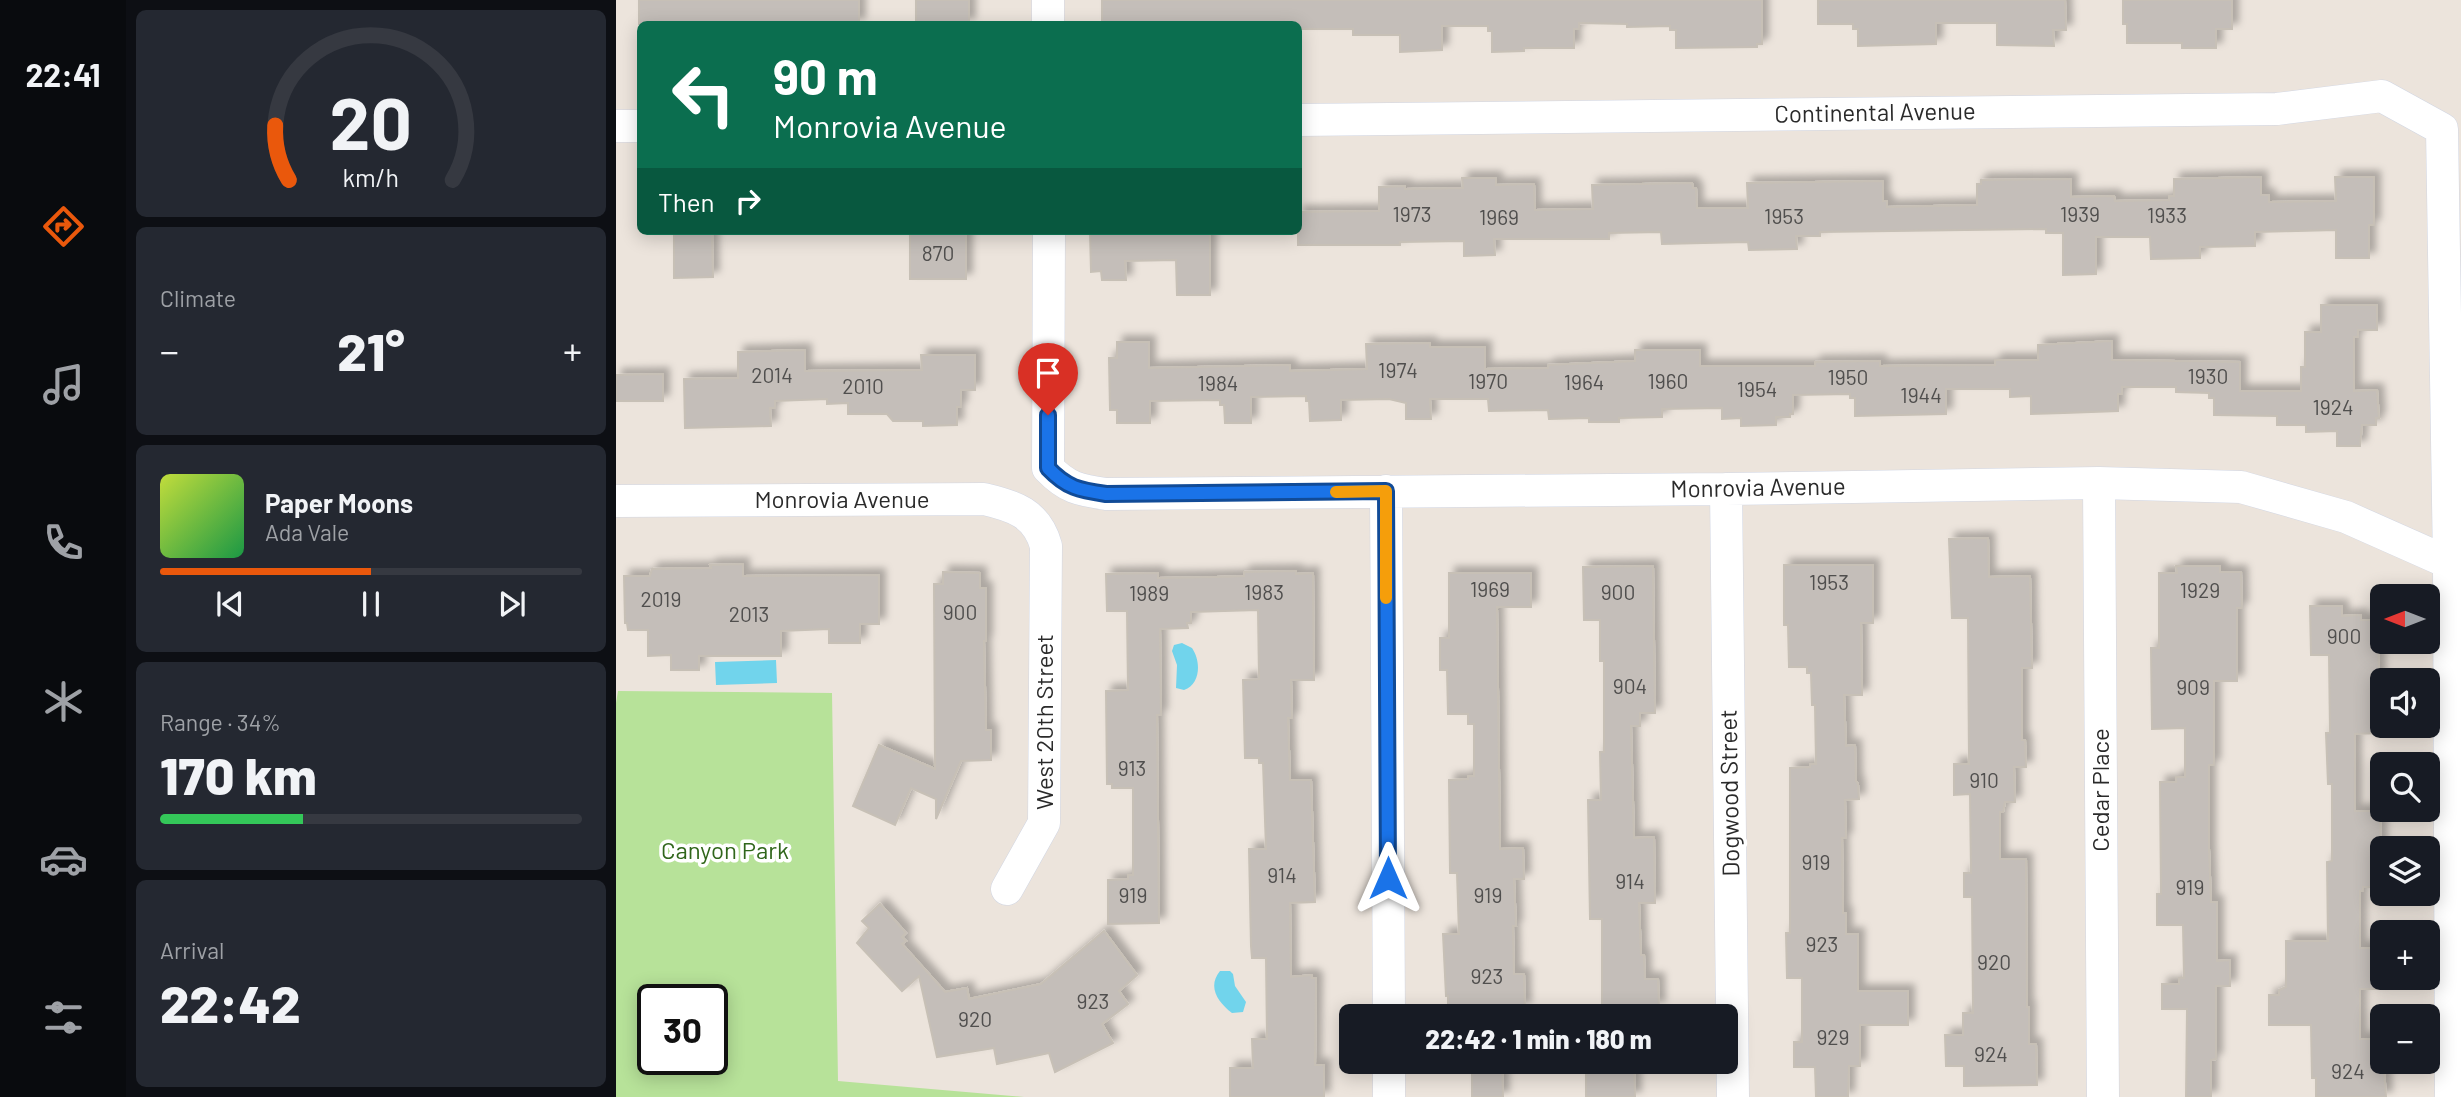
<!DOCTYPE html>
<html lang="en">
<head>
<meta charset="utf-8">
<style>
	:root { --surface:#171b24; --page:#242831; --text:#f1f3f6; --muted:#9ea1a6; --line:#363941; --accent:#ea580c }
	body { margin:0; font-family:Barlow,sans-serif; background:var(--page); color:var(--text); height:100vh; display:flex; flex-direction:column; font-size:26px; white-space:nowrap }
	* { box-sizing:border-box; margin:0 }
	p { font-size:23px; color:var(--muted) }
	.icon { flex:none; width:38px; height:38px; fill:none; stroke:currentColor; stroke-width:2; stroke-linecap:round; stroke-linejoin:round }
	.map { position:relative; flex:1; overflow:hidden }
	.details { display:flex; flex-direction:column; gap:10px; padding:10px; background:#0d0f14; width:490px }
	.details>* { flex:none }
	.banner { position:absolute; left:21px; top:21px; width:665px; height:214px; border-radius:10px; box-shadow:0 4px 18px #0003; background:#0b6e4f; color:#fff; overflow:hidden }
	.needle { width:46px; rotate:270deg }
	.buttons { position:absolute; left:1754px; top:584px; display:grid; gap:14px }
	.buttons a { display:grid; place-items:center; width:70px; height:70px; border-radius:10px; background:var(--surface); box-shadow:0 4px 18px #0003; font-size:35px }
	.speed { position:absolute; left:21px; top:984px; display:flex; gap:14px; font-size:35px; font-weight:700; text-align:center }
	.speed>* { display:grid; place-content:center; width:91px; height:91px; border-radius:50%; background:var(--surface); box-shadow:0 4px 18px #0003; line-height:1 }
	.speed .limit { border:4px solid #111; border-radius:10px; background:#fff; color:#111 }
	.pin { position:absolute; display:grid; place-items:center; width:60px; height:60px; color:#fff; margin:-72px -30px; border-radius:50% 50% 50% 0; rotate:-45deg; box-shadow:0 0 7px #0007 }
	.pin .icon { rotate:45deg }
	.me { position:absolute; width:77px; margin:-38px; rotate:0deg; stroke-linejoin:round; filter:drop-shadow(0 0 5px #0008) }
	.turn { display:flex; align-items:center; gap:24px; height:147px; padding:0 21px; font-size:32px }
	.turn .icon { width:91px; height:91px; stroke-width:2.5 }
	.turn b { display:block; font-size:49px; line-height:60px }
	.then { display:flex; align-items:center; height:66px; padding:0 21px; background:#0003; gap:14px; font-size:26px }
	.big { font-size:52px; font-weight:800; line-height:1.1 }
	.details .widget { flex:1; display:flex; flex-direction:column; justify-content:center; gap:10px; min-width:0; padding:0 24px; border-radius:10px; background:var(--page) }
	.details .dial { align-items:center; gap:0 }
	.dial svg { height:182px; overflow:visible; fill:none; stroke:var(--line); stroke-width:7; stroke-linecap:round; text-anchor:middle }
	.dial text { fill:var(--text); stroke:none }
	.song { display:flex; align-items:center; gap:21px }
	.cover { width:84px; height:84px; border-radius:10px; background:linear-gradient(135deg,hsl(70 70% 55%),hsl(140 70% 35%)) }
	.played { height:7px; border-radius:4px; background:linear-gradient(90deg,var(--accent) 50%,var(--line) 50%) }
	.keys { display:flex; justify-content:space-around; direction:ltr }
	.heat { display:flex; justify-content:space-between; align-items:center; font-size:38px; direction:ltr }
	.charge { height:10px; border-radius:5px; background:linear-gradient(90deg,#34c759 34%,var(--line) 0) }
	.trip { position:absolute; left:723px; top:1004px; width:399px; height:70px; border-radius:10px; background:var(--surface); box-shadow:0 4px 18px #0003; font-weight:800; line-height:70px; text-align:center }
	main { display:flex; flex:1; min-height:0 }
	.tab-bar { display:flex; flex-direction:column; width:126px; justify-content:space-around; align-items:center; background:#090b0e; color:var(--muted) }
	.tab-bar .icon { width:49px; height:49px }
	.tab-bar .active { color:var(--accent) }
	.tab-bar b { font-size:32px; color:var(--text) }
	.map>svg:first-child { display:block }
	.green { fill:#b7e299; fill-rule:evenodd }
	.water { fill:#71d4ec }
	.building { fill:#c4beb9; stroke:#c7c0b6; stroke-width:2; filter:url(#shadow) }
	.lines { fill:none; stroke-linecap:round; stroke-linejoin:round }
	.minor-casing { stroke:#d1d6e3; stroke-width:33 }
	.minor { stroke:#fff; stroke-width:32 }
	.route-casing { stroke:#114b97; stroke-width:18 }
	.route { stroke:#1a73e8; stroke-width:12 }
	.slow { stroke:#f59e0b; stroke-width:12 }
	.labels { text-anchor:middle; stroke-width:7; stroke-linejoin:round; paint-order:stroke }
	.number-label { font-size:21px; fill:#504f4e }
	.street-label { font-size:24px; fill:#2a2a2a; stroke:#fff }
	.park-label { font-size:24px; fill:#30661b; stroke:#fff }
</style>
</head>
<body>
<main>
<nav class="tab-bar">
<b>22:41</b>
<svg class="icon active" aria-label="directions" viewBox="0 0 24 24"><path d="M12 3l9 9-9 9-9-9zM9 14v-3h6M13 9l2 2-2 2"/></svg>
<svg class="icon" aria-label="music" viewBox="0 0 24 24"><path d="M9 18V5l10-2v13"/><circle cx="6" cy="18" r="3"/><circle cx="16" cy="16" r="3"/></svg>
<svg class="icon" aria-label="phone" viewBox="0 0 24 24"><path d="M5 4h4l2 5-3 2q2 4 5 5l2-3 5 2v4C11 20 4 13 5 4z"/></svg>
<svg class="icon" aria-label="climate" viewBox="0 0 24 24"><path d="M12 3v18M4 7l16 10M4 17L20 7"/></svg>
<svg class="icon" aria-label="car" viewBox="0 0 24 24"><path d="M5 17H2v-5l4-1 3-4h7l3 4 3 1v5h-3M9 17h6M6 11h13"/><circle cx="7" cy="17" r="2"/><circle cx="17" cy="17" r="2"/></svg>
<svg class="icon" aria-label="filters" viewBox="0 0 24 24"><path d="M4 7h16M4 17h16"/><circle cx="9" cy="7" r="2"/><circle cx="15" cy="17" r="2"/></svg>
</nav>
<section class="details">
<div class="widget dial"><svg viewBox="0 0 100 80">
<path d="M14 69A42 42 0 1 1 86 69"/>
<path d="M14 69A42 42 0 0 1 8 45" stroke="#ea580c"/>
<text x="50" y="56" font-size="32" font-weight="700">20</text>
<text x="50" y="72" font-size="11">km/h</text>
</svg></div>
<div class="widget"><p>Climate</p>
<div class="heat"><a>−</a><b class="big">21°</b><a>+</a></div>
</div>
<div class="widget">
<div class="song"><i class="cover"></i><div><b>Paper Moons</b><p>Ada Vale</p></div></div>
<div class="played"></div>
<div class="keys"><svg class="icon" aria-label="previous" viewBox="0 0 24 24"><path d="M18 5L8 12l10 7zM5 5v14"/></svg><svg class="icon" aria-label="pause" viewBox="0 0 24 24"><path d="M8 5v14M16 5v14"/></svg><svg class="icon" aria-label="next" viewBox="0 0 24 24"><path d="M6 5l10 7-10 7zM19 5v14"/></svg></div>
</div>
<div class="widget"><p>Range · 34%</p><b class="big">170 km</b><div class="charge"></div></div>
<div class="widget"><p>Arrival</p><b class="big">22:42</b></div>
</section>
<div class="map">
<svg width="1845" height="1097" viewBox="0 0 1845 1097">
	<defs>
		<filter id="shadow"><feDropShadow dx="6" dy="-6" stdDeviation="3.5" flood-color="#0004"/></filter>
	</defs>
	<rect width="100%" height="100%" fill="#ece4dc"/>
	<!-- green -->
	<path class="green" d="M2,691L216,693L222,1081L408,1097H0V703ZM37,999H96V1059H37Z"/>
	<!-- water -->
	<path class="water" d="M566,643L576,648C585,661 585,684 568,690L560,688L561,665L556,651L558,645Z
		M160,660L161,683L100,685L99,662Z
		M604,971H614L617,974L619,986L630,1002L627,1012L616,1013C602,1002 591,987 604,971Z"/>
	<!-- building -->
	<path class="building" d="M23,0H243V24H23Z
		M300,0H353V24H300Z
		M486,0H1146V44H1141V47L1060,48V30H1054V26L1011,27V24L963,23V29H958V48H908V51L876,52V31H872V26H826V50L784,52V35H737V29H682V24H486Z
		M1202,0H1449L1450,30H1437L1438,46L1381,45V23H1320V44L1242,46V29H1237V24H1202Z
		M1507,0H1616V29H1600V48H1566V43H1511V24H1507Z
		M1645,177V195H1653V202L1720,201L1719,177H1758V225H1753V258H1720V230L1639,232V246L1584,247V258L1535,259L1534,237H1480V274L1447,275V233H1430V229L1204,232V236H1180L1181,249L1133,250L1132,242L1046,244L1045,232L993,233V239H878L879,255L848,256V241L784,242V245H682V212L763,211V187L789,186V189L847,188L846,178H880V185L918,184L919,210L977,209L976,185L1076,183L1077,188H1080L1081,208H1132L1131,183L1267,181V201H1271V207L1361,205V184H1365V180L1455,179V197L1498,196L1499,201L1553,200V196H1558V179Z
		M58,231H96L97,277L58,278Z
		M294,231H350V279H294Z
		M474,231H594V295H561L560,260L509,261L510,280H486L485,271L475,272Z
		M1705,305H1761V330H1742V337H1738V391L1761,390L1763,418H1760V425H1746L1744,446H1721V431L1690,432V425H1661V416L1598,415V398H1593V393L1560,392V387H1506V394H1502V411L1448,413L1415,414V396L1394,397V389H1330V414L1239,416V398H1234V394L1177,395V414H1174V417H1160V425L1125,426V418L1106,419V408L1046,409V417L1003,418V422H973V418L933,419L932,410L873,411L872,399H814L815,419H790V403L773,399L725,400V420L694,421L693,401H690V396L635,397V423H609L608,405H604V400L534,401V423H501V410H494L493,358H501V342H533V368L674,365V371L751,369L750,344L814,343V347H869V369L932,368V365L1019,361V350H1084V366H1199V362L1264,361V366L1379,365V360H1422V345L1496,341V360L1624,362V391H1685V367H1689V332H1705Z
		M189,350V371L306,370L305,355H359V390H345V407H341V425L307,426V421H277L271,414H232V403L211,404V399L159,401V408H154L155,426L69,428L68,379L122,378V352Z
		M47,374V401H0V375Z
		M1372,538L1373,577L1414,576L1416,668H1406V740H1409L1410,767H1398L1399,802H1389L1387,812H1384V859H1410L1411,1007H1413V1044H1420L1421,1085L1348,1086V1066H1330L1329,1035H1347V1013H1357L1356,897H1348V873H1355L1354,794L1338,795V764H1353L1352,618H1336L1333,539Z
		M127,564V576L263,575V624H244V643H213V629L165,631V656H83V670H55V655L32,656V630H12L11,623H9L8,576H34L36,569L95,568L94,565Z
		M1168,565H1257V623H1245L1246,695H1228L1230,746L1239,745L1240,781L1242,784L1243,799L1229,800L1230,838H1226L1227,913H1230V934H1242V991H1292V1025H1244V1066H1233L1232,1097H1200L1199,1067H1178V1042H1186V978H1171L1170,933H1174V768L1194,767V764H1200L1199,705H1196L1195,673H1191V667H1173L1172,625H1168Z
		M1037,566L1039,713H1024V726H1015L1018,838L1038,837L1039,903H1023L1025,955H1028L1029,979H1042L1043,1007H986V919H974L972,800H985L984,752H988V661H984V620H968L967,567Z
		M1560,566H1604V572H1625L1626,608H1621V681H1598V765H1593V849L1595,902H1601V961L1614,960V986H1600V1059L1595,1060V1097H1570L1571,1009H1546V984H1563V978H1568L1567,925H1541V894H1545L1544,782H1560V777H1569V728L1536,729L1535,648H1543V573H1561Z
		M680,571V574L697,573L698,680H675L676,718H672L674,780H695L699,902L674,903L675,977L696,975V978H700L699,1065H708V1097H614V1068H637L636,1039H651L650,958H636L635,946L633,849H650L647,763H643V758H629L627,680L643,679L642,610L575,612V623H571L572,628L544,629L545,715H541L543,923L492,924V880L512,879V875H517V788H496V784H491L490,691L512,690L511,611H491L490,574L542,573V578L600,577L628,576V572Z
		M327,572L364,573V588H370V641H368L370,730H375V760L345,761L320,819V799L295,788L279,825L237,806L263,745L319,769L318,584H327Z
		M833,573H915V607H881L884,849L907,848L908,879H898L900,926H897L898,974H908L909,1008H883V1016L832,1017V996H830L827,934H843L841,873H834L833,780L852,779V776H858V724H852V714H832L831,670H824V638H833Z
		M1694,606H1726V616L1745,615V620H1762L1764,733L1739,734V811H1764L1766,887H1747V891H1744V948H1766V989H1744V1039H1766L1770,1097H1700V1078H1696L1695,1025H1653V995H1663V990L1670,987V941H1712L1711,862L1716,861V784H1712L1710,733H1714L1713,655H1695Z
		M264,904L290,933L286,937L290,941L286,944L329,992L351,988L353,999L425,984L488,931L521,975L503,991L512,1004L486,1024L497,1043L439,1072L433,1053L381,1064L378,1048L321,1057L303,976L286,991L241,943L253,928L246,921Z
		M861,1062H886L887,1097H856V1072H861Z
		M970,1062H1018L1019,1097H970Z"/>
	<g class="lines">
		<defs>
			<path id="minor" d="M432,0V24
				M682,120L1661,109L1766,96L1826,129L1833,563L1835,1097
				M0,126H24
				M433,231L432,468C451,488 463,490 490,494L1110,489L1483,483L1625,487L1730,517L1845,568
				M1483,483L1487,1097
				M1110,489L1117,1097
				M770,491L773,1017
				M0,501L368,499C398,506 421,513 430,546L428,823L391,889
				M773,1062V1097"/>
		</defs>
		<!-- minor casing -->
		<use href="#minor" class="minor-casing"/>
		<!-- minor -->
		<use href="#minor" class="minor"/>
	</g>
	<g class="lines">
		<defs>
			<path id="route" d="M432,415V468C451,488 463,490 490,494L770,491L772,878"/>
		</defs>
		<!-- route casing -->
		<use href="#route" class="route-casing"/>
		<!-- route -->
		<use href="#route" class="route"/>
		<!-- slow -->
		<path class="slow" d="M720,492L770,491V598"/>
	</g>
	<g class="labels">
		<!-- number labels -->
		<g class="number-label">
			<text x="796" y="222">1973</text>
			<text x="1464" y="222">1939</text>
			<text x="1551" y="223">1933</text>
			<text x="1168" y="224">1953</text>
			<text x="883" y="225">1969</text>
			<text x="322" y="261">870</text>
			<text x="782" y="378">1974</text>
			<text x="156" y="383">2014</text>
			<text x="1592" y="384">1930</text>
			<text x="1232" y="385">1950</text>
			<text x="872" y="389">1970</text>
			<text x="1052" y="389">1960</text>
			<text x="968" y="390">1964</text>
			<text x="602" y="391">1984</text>
			<text x="247" y="394">2010</text>
			<text x="1141" y="397">1954</text>
			<text x="1305" y="403">1944</text>
			<text x="1717" y="415">1924</text>
			<text x="1213" y="590">1953</text>
			<text x="874" y="597">1969</text>
			<text x="1584" y="598">1929</text>
			<text x="648" y="600">1983</text>
			<text x="1002" y="600">900</text>
			<text x="533" y="601">1989</text>
			<text x="45" y="607">2019</text>
			<text x="344" y="620">900</text>
			<text x="133" y="622">2013</text>
			<text x="1728" y="644">900</text>
			<text x="1014" y="694">904</text>
			<text x="1577" y="695">909</text>
			<text x="516" y="776">913</text>
			<text x="1368" y="788">910</text>
			<text x="1200" y="870">919</text>
			<text x="666" y="883">914</text>
			<text x="1014" y="889">914</text>
			<text x="1574" y="895">919</text>
			<text x="517" y="903">919</text>
			<text x="872" y="903">919</text>
			<text x="1206" y="952">923</text>
			<text x="1378" y="970">920</text>
			<text x="871" y="984">923</text>
			<text x="477" y="1009">923</text>
			<text x="359" y="1027">920</text>
			<text x="1217" y="1045">929</text>
			<text x="1375" y="1062">924</text>
			<text x="1732" y="1079">924</text>
		</g>
		<!-- street labels -->
		<g class="street-label">
			<text transform="translate(1259 113) rotate(-1)" y="8">Continental Avenue</text>
			<text transform="translate(1142 488) rotate(-1)" y="8">Monrovia Avenue</text>
			<text x="226" y="508">Monrovia Avenue</text>
			<text transform="translate(429 722) rotate(-90)" y="8">West 20th Street</text>
			<text transform="translate(1485 790) rotate(-90)" y="8">Cedar Place</text>
			<text transform="translate(1114 793) rotate(-91)" y="8">Dogwood Street</text>
		</g>
		<!-- park labels -->
		<g class="park-label">
			<text x="109" y="859">Canyon Park</text>
		</g>
	</g>
</svg>
<div class="buttons">
<a><svg class="needle" viewBox="-14 -14 28 28"><path d="M0-13l5 13h-10z" fill="#e53935"/><path d="M0 13l5-13h-10z" fill="#9ea1a6"/></svg></a>
<a><svg class="icon" aria-label="sound" viewBox="0 0 24 24"><path d="M4 9h4l5-4v14l-5-4H4zM17 9q2 3 0 6"/></svg></a>
<a><svg class="icon" aria-label="search" viewBox="0 0 24 24"><circle cx="10" cy="10" r="6"/><path d="M15 15l6 6"/></svg></a>
<a><svg class="icon" aria-label="layers" viewBox="0 0 24 24"><path d="M12 4l9 5-9 5-9-5zM3 14l9 5 9-5"/></svg></a>
<a>+</a>
<a>−</a>
</div>
<div class="speed"><div class="limit">30</div></div>
<div class="pin" style="left:432px;top:415px;background:#d93025"><svg class="icon" aria-label="arrive" viewBox="0 0 24 24"><path d="M6 21V4h12l-3 4 3 4H6"/></svg></div>
<svg class="me" style="left:772px;top:878px" viewBox="-20 -20 40 40"><path d="M0-17L14 15 0 8-14 15z" fill="#1a73e8" stroke="#fff" stroke-width="4"/></svg>
<div class="trip">22:42 · 1 min · 180 m</div>
<div class="banner">
<div class="turn"><svg class="icon" aria-label="left" viewBox="0 0 24 24"><path d="M17 20v-9H6M10 6l-5 5 5 5"/></svg><div><b>90 m</b>Monrovia Avenue</div></div>
<div class="then">Then<svg class="icon" aria-label="right" viewBox="0 0 24 24"><path d="M7 20v-9h11M14 6l5 5-5 5"/></svg></div>
</div>
</div>
</main>
</body>
</html>
